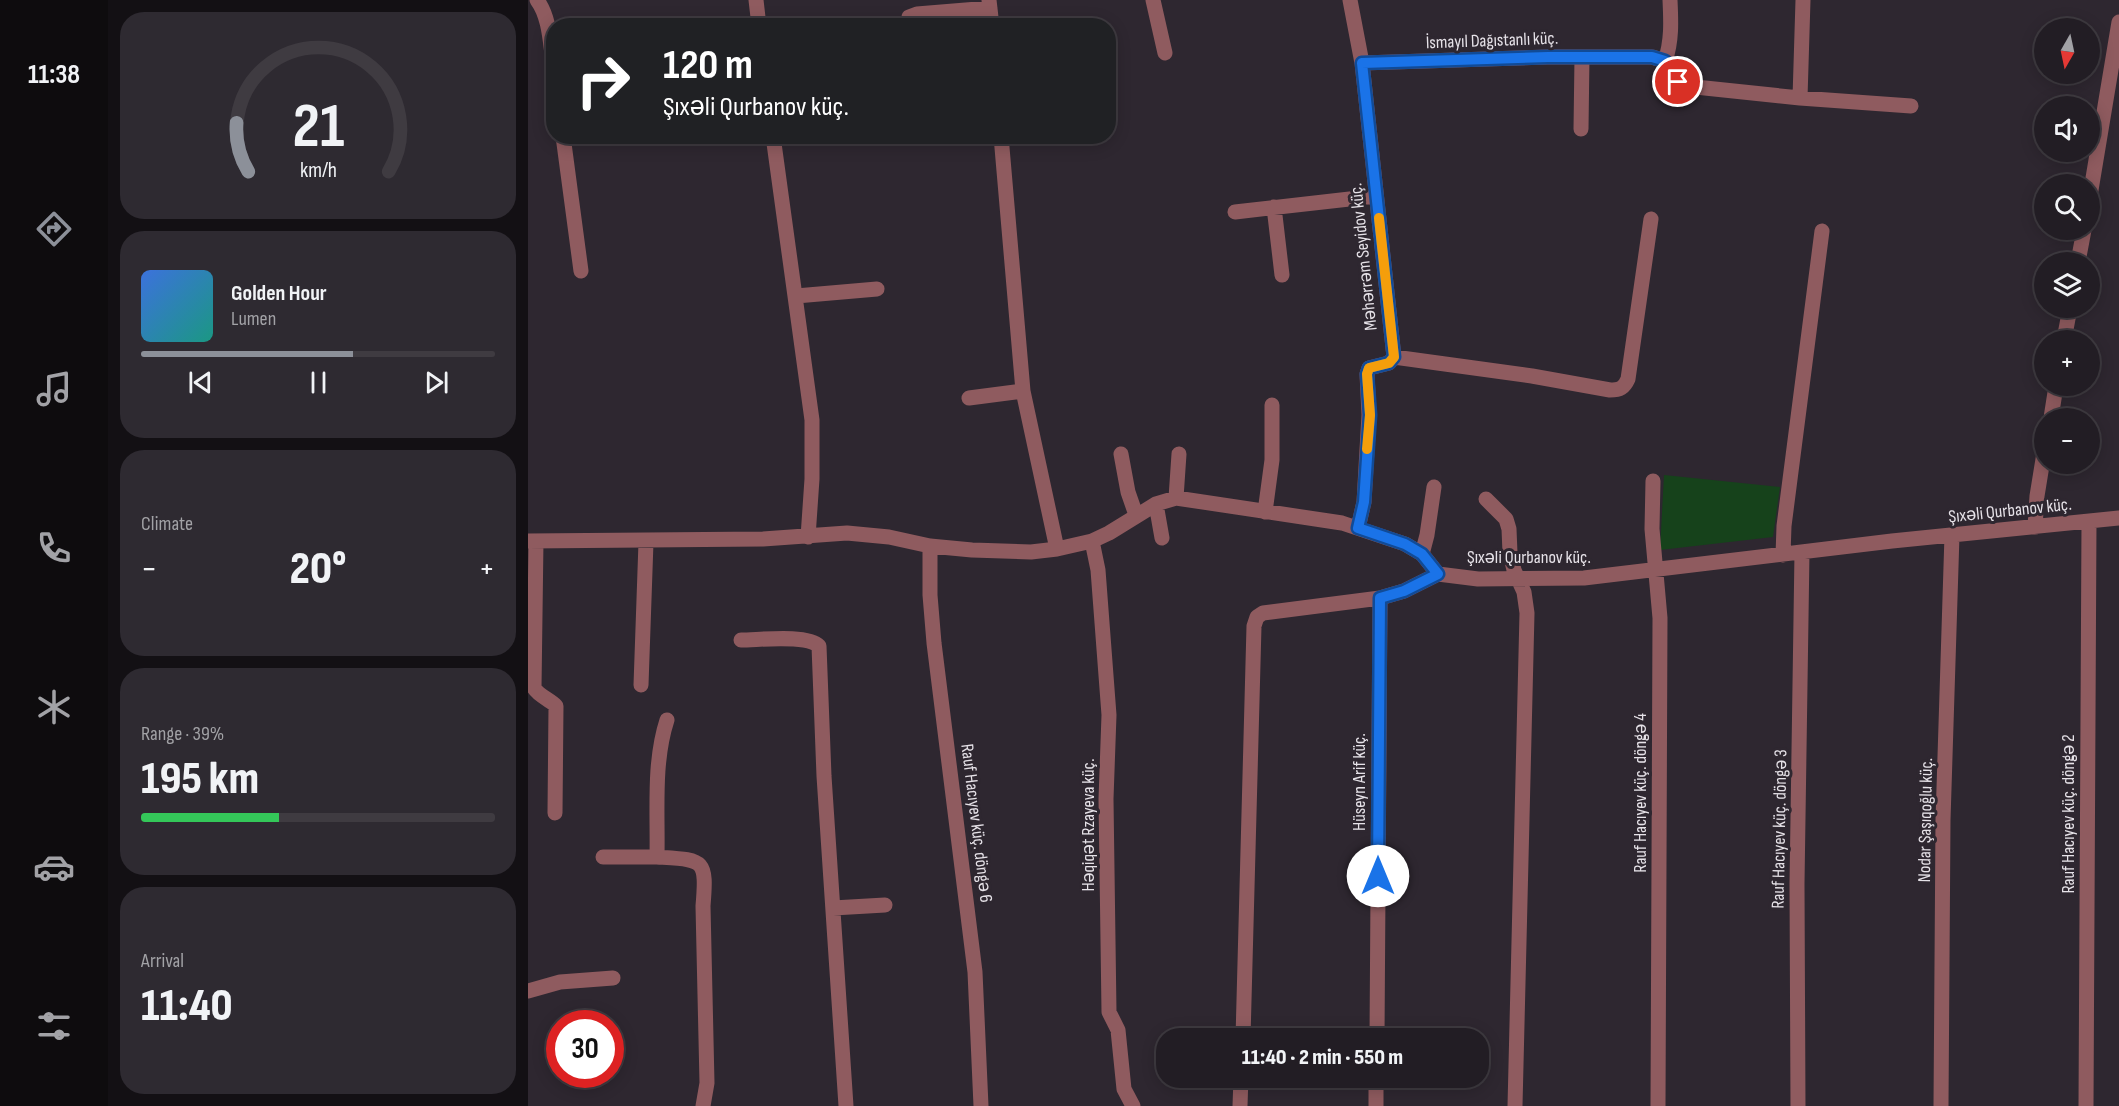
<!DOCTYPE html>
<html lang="en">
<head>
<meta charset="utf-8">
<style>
	:root { --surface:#221d24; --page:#2e2a31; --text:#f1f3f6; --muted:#a2a2a6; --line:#3f3b41; --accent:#8c9099 }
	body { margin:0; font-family:"Sofia Sans Condensed",sans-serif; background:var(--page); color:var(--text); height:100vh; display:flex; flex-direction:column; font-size:22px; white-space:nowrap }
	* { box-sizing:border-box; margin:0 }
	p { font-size:20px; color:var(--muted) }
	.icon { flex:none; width:33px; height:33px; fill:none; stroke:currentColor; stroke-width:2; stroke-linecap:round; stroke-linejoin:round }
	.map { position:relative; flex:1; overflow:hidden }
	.panel { display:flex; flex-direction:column; gap:12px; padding:12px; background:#131014; width:420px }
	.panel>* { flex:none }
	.hud { position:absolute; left:18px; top:18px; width:570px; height:126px; border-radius:24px; box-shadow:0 3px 15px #0003,0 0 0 2px var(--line); background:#202124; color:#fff; overflow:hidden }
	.needle { width:39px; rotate:189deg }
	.controls { position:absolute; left:1506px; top:18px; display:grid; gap:12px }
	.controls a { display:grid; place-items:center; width:66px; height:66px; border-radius:50%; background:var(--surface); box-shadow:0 3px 15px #0003,0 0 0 2px var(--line); font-size:30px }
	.speed { position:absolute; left:18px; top:1010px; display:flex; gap:12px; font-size:30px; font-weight:700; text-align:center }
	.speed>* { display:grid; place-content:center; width:78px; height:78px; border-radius:50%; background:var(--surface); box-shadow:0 3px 15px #0003,0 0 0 2px var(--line); line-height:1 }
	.speed .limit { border:9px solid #d22; background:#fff; color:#111 }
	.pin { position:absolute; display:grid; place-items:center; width:51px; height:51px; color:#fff; margin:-26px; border:3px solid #fff; border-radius:50%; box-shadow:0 2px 6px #0007 }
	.me { position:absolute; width:66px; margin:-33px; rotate:0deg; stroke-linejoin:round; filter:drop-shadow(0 0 4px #0008) }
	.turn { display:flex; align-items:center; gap:21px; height:126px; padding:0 18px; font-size:27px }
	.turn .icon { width:78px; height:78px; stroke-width:2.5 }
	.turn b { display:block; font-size:42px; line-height:51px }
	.big { font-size:45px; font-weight:800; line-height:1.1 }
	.panel .card { flex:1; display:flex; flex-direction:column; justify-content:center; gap:9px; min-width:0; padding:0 21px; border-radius:24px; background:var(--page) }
	.panel .dial { align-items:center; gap:0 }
	.dial svg { height:156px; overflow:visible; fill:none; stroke:var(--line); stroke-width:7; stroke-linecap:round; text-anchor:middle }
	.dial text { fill:var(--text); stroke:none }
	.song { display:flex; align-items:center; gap:18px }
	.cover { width:72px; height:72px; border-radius:9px; background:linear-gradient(135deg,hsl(220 70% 55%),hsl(170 70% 35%)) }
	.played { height:6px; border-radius:3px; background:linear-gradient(90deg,var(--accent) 60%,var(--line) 60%) }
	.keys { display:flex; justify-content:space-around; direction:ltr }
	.heat { display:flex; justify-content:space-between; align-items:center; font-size:33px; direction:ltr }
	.charge { height:9px; border-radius:4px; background:linear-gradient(90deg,#34c759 39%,var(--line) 0) }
	.trip { position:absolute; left:628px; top:1028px; width:333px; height:60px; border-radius:24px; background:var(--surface); box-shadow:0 3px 15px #0003,0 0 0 2px var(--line); font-weight:800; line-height:60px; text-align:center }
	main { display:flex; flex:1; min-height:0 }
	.tab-bar { display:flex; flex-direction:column; width:108px; justify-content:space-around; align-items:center; background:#0e0c0e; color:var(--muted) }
	.tab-bar .icon { width:42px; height:42px }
	.tab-bar .on { color:var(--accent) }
	.tab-bar b { font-size:27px; color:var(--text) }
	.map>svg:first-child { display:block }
	.green { fill:#16421b }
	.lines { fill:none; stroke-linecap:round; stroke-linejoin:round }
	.minor { stroke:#8f5b5f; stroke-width:15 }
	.route-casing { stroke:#114b97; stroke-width:15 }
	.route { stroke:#1a73e8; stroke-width:10 }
	.slow { stroke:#f59e0b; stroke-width:10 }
	.labels { text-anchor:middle; stroke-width:6; stroke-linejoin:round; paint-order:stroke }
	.street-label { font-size:18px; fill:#e6e2e8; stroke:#2e2730 }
</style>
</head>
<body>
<main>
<nav class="tab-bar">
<b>11:38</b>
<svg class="icon on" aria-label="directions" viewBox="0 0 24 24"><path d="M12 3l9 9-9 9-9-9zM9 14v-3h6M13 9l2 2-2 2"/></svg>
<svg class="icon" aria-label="music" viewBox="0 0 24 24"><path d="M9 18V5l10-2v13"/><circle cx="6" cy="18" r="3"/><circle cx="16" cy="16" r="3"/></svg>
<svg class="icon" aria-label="phone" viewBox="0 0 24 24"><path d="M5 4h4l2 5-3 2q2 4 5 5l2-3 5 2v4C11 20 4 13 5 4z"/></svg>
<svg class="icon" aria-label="climate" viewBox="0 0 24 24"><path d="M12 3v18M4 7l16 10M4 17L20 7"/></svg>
<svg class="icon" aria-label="car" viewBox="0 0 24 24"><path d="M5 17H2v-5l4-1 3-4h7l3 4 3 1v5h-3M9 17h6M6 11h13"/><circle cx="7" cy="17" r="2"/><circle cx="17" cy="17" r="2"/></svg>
<svg class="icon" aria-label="filters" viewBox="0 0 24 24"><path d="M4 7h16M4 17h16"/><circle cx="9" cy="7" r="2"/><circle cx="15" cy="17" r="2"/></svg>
</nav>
<section class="panel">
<div class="card dial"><svg viewBox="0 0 100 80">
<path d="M14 69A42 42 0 1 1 86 69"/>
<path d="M14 69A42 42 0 0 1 8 44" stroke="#8c9099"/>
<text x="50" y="56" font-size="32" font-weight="700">21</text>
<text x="50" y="72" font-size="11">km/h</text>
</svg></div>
<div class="card">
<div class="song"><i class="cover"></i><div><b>Golden Hour</b><p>Lumen</p></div></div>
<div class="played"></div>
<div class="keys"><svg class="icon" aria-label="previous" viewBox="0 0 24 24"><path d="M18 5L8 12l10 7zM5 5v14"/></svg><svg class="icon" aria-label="pause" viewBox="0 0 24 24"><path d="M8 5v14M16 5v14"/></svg><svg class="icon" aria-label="next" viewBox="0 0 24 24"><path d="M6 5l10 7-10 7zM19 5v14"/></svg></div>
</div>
<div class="card"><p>Climate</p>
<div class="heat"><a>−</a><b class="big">20°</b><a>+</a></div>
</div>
<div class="card"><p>Range · 39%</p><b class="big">195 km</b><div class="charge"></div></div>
<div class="card"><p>Arrival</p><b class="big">11:40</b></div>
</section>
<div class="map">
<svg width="1591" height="1106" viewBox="0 0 1591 1106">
	<rect width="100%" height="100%" fill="#2e2730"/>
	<!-- green -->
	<path class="green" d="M1136,475L1252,487L1245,537L1132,550Z"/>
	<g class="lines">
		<!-- minor -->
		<path class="minor" d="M9,0C23,19 22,47 26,69
			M228,0L231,26
			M461,0L464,26
			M625,0L637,53
			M822,0L834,63L866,357L861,363L841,368L839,374L841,415L836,502L830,528
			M381,26V17L389,14L462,8
			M1137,61C1144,41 1143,21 1142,0
			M834,63L1020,57H1124L1137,61L1150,82L1158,86L1272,98L1275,0
			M1272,98L1383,106
			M1053,129L1054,57
			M35,136L53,271
			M245,136L284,420V479L280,537
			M473,136L495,391L529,549
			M1562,196L1591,22
			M746,207L754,275
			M707,212L848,196
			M1550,262L1556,230
			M268,296L349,289
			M1536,340L1542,308
			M866,357L1004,376L1082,390C1092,390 1096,388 1100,379L1123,219
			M441,398L495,391
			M1523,418L1528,386
			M593,454L600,492L608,515
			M1125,481L1124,529L1132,618L1130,1106
			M648,498L651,454
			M958,499L978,519L981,529L982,553L986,570L996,592L999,613L987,1106
			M628,504L634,538
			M737,512L744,460V405
			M1507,527L1509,496L1516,453
			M0,541L235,539L319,533L361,537L402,546L444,550L503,552L529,549L564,541L581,533L628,504L648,498L814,523L877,544L894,554L910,574
			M8,541L6,688C11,696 21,699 28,706L27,813
			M564,541L570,570L581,715L578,799L581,1012L590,1030L596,1089L605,1106
			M402,546V595L406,643L447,972L453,1106
			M894,554L899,535L906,487
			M1255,555L1256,526L1294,231
			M213,640C231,640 279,634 291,646L296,776L318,1106
			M113,685L118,542
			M139,720C125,763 130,812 129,857C176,860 179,858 175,906L179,1083L175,1106
			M75,857H129
			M305,908L357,905
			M0,991L32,982L85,978
			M715,1038L726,626L729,617L735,613L852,598L876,591L910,574L950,579L1056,578L1364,541L1591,518
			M849,1038L852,598
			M712,1106L713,1077
			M848,1106V1077
			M1270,1106L1269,884L1274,552
			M1413,1106L1415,820L1424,535
			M1558,1106L1561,522"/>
	</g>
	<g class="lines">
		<defs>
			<path id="route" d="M850,876L852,598L876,591L910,574L894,554L877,544L830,528L836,502L842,415L839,374L841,368L861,363L866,357L834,63L1020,57H1124L1137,61L1150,82"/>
		</defs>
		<!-- route casing -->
		<use href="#route" class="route-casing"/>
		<!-- route -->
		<use href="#route" class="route"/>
		<!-- slow -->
		<path class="slow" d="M839,449L842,415L839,374L841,368L861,363L866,357L851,218"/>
	</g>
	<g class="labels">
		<!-- street labels -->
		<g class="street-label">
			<text transform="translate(964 40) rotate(-2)" y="6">İsmayıl Dağıstanlı küç.</text>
			<text transform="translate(835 257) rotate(-96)" y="6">Məhərrəm Seyidov küç.</text>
			<text transform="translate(1482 510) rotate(-6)" y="6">Şıxəli Qurbanov küç.</text>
			<text x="1001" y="563">Şıxəli Qurbanov küç.</text>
			<text transform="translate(831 782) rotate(-90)" y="6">Hüseyn Arif küç.</text>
			<text transform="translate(1112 793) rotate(-90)" y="6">Rauf Hacıyev küç. döngə 4</text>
			<text transform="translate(1540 814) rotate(-90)" y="6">Rauf Hacıyev küç. döngə 2</text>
			<text transform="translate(1397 820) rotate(-89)" y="6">Nodar Şaşıqoğlu küç.</text>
			<text transform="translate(449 823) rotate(83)" y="6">Rauf Hacıyev küç. döngə 6</text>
			<text transform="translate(560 825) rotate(-90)" y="6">Həqiqət Rzayeva küç.</text>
			<text transform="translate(1251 829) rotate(-89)" y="6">Rauf Hacıyev küç. döngə 3</text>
		</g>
	</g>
</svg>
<div class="controls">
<a><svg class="needle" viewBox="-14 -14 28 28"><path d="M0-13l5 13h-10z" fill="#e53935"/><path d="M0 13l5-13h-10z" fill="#a2a2a6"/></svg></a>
<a><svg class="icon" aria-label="sound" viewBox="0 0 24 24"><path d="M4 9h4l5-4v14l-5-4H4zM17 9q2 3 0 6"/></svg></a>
<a><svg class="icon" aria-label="search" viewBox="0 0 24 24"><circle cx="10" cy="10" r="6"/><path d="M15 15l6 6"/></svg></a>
<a><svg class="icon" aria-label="layers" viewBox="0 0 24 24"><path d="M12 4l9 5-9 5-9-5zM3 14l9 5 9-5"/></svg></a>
<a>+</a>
<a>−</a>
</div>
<div class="speed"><div class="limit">30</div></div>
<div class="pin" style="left:1150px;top:82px;background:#d93025"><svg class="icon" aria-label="arrive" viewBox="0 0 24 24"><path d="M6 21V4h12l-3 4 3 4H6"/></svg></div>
<svg class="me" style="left:850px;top:876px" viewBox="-20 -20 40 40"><circle r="19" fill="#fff"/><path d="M0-13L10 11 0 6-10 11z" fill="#1a73e8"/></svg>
<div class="trip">11:40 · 2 min · 550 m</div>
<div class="hud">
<div class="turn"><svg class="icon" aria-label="right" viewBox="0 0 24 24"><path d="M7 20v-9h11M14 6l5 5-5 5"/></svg><div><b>120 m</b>Şıxəli Qurbanov küç.</div></div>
</div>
</div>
</main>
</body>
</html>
